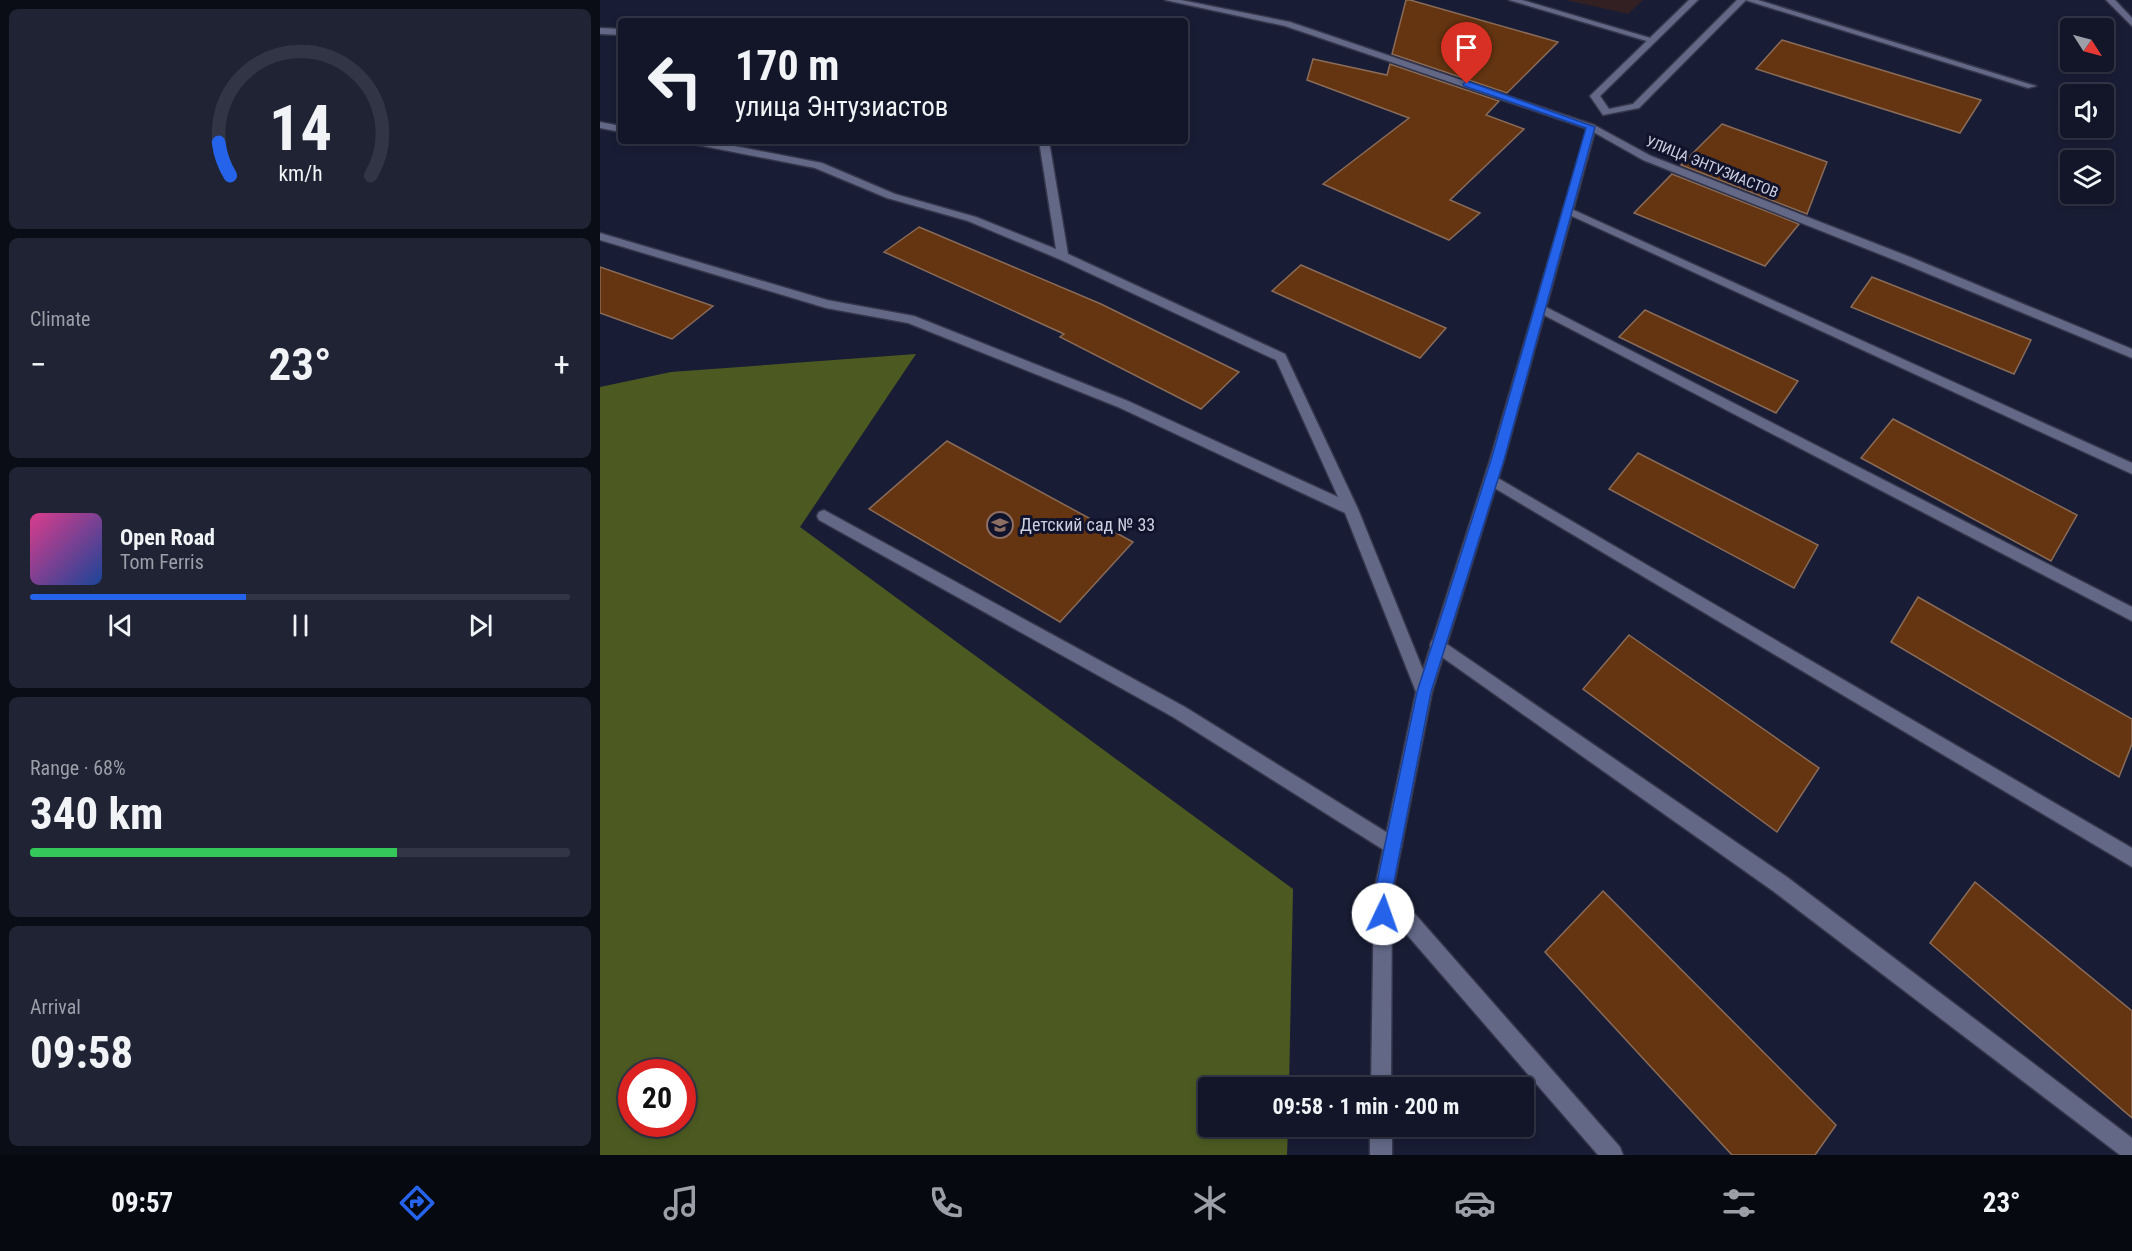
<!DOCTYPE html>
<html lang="en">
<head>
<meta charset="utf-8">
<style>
	:root { --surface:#121628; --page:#1f2334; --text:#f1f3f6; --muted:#9c9fa8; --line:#313545; --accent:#2563eb }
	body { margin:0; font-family:"Roboto Condensed",sans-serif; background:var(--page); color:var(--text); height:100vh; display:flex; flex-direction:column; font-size:22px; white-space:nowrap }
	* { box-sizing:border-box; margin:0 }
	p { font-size:20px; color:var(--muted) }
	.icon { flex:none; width:33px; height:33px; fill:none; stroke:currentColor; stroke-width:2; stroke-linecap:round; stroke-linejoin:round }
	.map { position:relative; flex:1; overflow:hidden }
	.drawer { display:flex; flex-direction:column; gap:9px; padding:9px; background:#0a0c16; width:600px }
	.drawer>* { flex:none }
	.banner { position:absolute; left:18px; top:18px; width:570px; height:126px; border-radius:6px; box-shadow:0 3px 9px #0003,0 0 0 2px var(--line); background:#121628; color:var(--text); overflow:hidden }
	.needle { width:39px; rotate:126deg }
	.tools { position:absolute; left:1460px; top:18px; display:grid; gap:12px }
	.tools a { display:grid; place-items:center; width:54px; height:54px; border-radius:6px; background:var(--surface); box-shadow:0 3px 9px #0003,0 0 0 2px var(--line); font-size:30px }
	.speed { position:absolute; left:18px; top:1059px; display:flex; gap:12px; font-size:30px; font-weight:700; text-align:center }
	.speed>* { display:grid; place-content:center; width:78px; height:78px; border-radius:50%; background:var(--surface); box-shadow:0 3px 9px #0003,0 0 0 2px var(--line); line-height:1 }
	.speed .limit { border:9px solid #d22; background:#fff; color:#111 }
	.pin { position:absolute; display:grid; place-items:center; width:51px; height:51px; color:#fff; margin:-62px -26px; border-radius:50% 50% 50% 0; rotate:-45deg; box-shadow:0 0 6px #0007 }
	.pin .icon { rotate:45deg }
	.me { position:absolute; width:66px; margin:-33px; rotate:3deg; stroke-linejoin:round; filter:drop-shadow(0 0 4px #0008) }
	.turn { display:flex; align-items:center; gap:21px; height:126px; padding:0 18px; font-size:27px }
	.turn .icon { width:78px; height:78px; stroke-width:2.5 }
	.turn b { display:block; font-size:42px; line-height:51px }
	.big { font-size:45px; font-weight:700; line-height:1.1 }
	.drawer .widget { flex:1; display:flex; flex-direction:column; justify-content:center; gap:9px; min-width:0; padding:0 21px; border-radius:9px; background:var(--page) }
	.drawer .dial { align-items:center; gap:0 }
	.dial svg { height:156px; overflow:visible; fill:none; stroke:var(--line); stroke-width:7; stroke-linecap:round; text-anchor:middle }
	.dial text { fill:var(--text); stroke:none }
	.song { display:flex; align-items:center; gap:18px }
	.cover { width:72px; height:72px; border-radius:9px; background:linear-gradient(135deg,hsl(330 70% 55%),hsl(220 70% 35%)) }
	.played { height:6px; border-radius:3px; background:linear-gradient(90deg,var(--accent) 40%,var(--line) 40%) }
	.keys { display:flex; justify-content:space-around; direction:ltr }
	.heat { display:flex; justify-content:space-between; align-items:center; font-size:33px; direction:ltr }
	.charge { height:9px; border-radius:4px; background:linear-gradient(90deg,#34c759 68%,var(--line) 0) }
	.trip { position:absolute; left:598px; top:1077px; width:336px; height:60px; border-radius:6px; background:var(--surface); box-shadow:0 3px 9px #0003,0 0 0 2px var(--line); font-weight:700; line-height:60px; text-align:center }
	.menu { display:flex; height:96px; justify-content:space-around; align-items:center; background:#070910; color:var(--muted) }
	.menu .icon { width:42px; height:42px }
	.menu .active { color:var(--accent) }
	.menu b { font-size:27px; color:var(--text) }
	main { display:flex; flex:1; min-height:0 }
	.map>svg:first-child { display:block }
	.industrial { fill:#332023 }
	.forest { fill:#4c5a21; fill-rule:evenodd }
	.building { fill:#653511; stroke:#896b58; stroke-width:1.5 }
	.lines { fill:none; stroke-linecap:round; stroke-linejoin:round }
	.lane-casing { stroke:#35364b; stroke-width:3 }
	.street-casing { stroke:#35364b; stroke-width:3 }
	.secondary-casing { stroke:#35364b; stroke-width:3 }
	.lane { fill:#626886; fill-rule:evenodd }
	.street { fill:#626886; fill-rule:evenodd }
	.secondary { fill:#626886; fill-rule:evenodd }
	.route { fill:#2563eb; stroke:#184099; stroke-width:1.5 }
	.labels { text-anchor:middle; stroke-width:6; stroke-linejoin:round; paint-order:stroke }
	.far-street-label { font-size:15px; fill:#ccd0e1; stroke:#10132b }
	.poi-label { font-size:18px; fill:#ccd0e1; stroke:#10132b; text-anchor:start }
</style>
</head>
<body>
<main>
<section class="drawer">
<div class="widget dial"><svg viewBox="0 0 100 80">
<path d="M14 69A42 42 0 1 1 86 69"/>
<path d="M14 69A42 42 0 0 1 8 52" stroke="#2563eb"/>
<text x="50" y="56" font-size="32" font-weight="700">14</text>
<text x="50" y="72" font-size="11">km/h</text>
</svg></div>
<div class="widget"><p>Climate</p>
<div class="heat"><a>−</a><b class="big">23°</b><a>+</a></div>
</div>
<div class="widget">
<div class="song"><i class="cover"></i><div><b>Open Road</b><p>Tom Ferris</p></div></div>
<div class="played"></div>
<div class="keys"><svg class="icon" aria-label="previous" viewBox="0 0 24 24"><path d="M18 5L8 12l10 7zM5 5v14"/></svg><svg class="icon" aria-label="pause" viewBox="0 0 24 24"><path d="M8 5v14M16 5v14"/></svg><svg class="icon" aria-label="next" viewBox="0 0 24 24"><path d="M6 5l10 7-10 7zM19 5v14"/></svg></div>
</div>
<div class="widget"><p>Range · 68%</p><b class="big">340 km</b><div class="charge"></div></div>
<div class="widget"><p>Arrival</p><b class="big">09:58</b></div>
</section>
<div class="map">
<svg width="1532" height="1155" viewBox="0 0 1532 1155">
	<rect width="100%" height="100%" fill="#181d35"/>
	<!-- industrial -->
	<path class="industrial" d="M966,0H1043L1028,14Z"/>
	<!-- forest -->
	<path class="forest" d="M316,354L200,527L693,889L689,1087L609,1088V1126L688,1127L687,1155H0V387L71,372ZM32,1072H82V1124H32Z"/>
	<!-- building -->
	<path class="building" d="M806,0H810L958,42L907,93L792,54Z
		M1182,40L1381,100L1360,133L1156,69Z
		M713,59L787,75L790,64L899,101L886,115L924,129L850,200L880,213L849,240L723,184L809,118L707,80Z
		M1122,124L1227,162L1207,214L1081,165Z
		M1072,174L1199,224L1165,266L1034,213Z
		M319,227L501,304L639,372L601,409L460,337L464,334L284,252Z
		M701,265L846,328L820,358L672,291Z
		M0,267L113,306L72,339L0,313Z
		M1272,277L1431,340L1414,374L1251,307Z
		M1045,310L1198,381L1176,413L1019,337Z
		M1293,419L1477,515L1451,561L1261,458Z
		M347,441L533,542L460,622L269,509Z
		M1038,453L1218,545L1194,588L1009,489Z
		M1318,597L1532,719V744L1519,777L1291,642Z
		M1029,635L1219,768L1177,832L983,689Z
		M1375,882L1532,1011V1118L1330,943Z
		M1003,891L1236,1125L1215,1155H1132L945,952Z"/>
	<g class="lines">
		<defs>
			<path id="lane" d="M909,0H922L1057,40L1050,42Z
				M1145,0H1158L1436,86L1428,88Z
				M1506,0H1515L1532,18V26Z
				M0,28L21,29V35L0,34Z
				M0,122L21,126V132L0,128Z
				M88,141H109L222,163L295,194L376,217L456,249L439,141H449L468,254L685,354L758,509L832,692L830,697L824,699L818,697L745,513L518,407L308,323L226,308L0,240V233L227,300L314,316L528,401L738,497L676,360L459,259L368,221L287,198L215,168L93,144Z
				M967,207L1532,463V474L963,212V208Z
				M940,304L1532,607V621L936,311V305Z
				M891,474L1532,848V867L886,483L884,479Z
				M224,510L585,707L799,840L802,846L799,852L793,855L787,852L573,717L219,520L217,516L219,512Z
				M838,638L1187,877L1532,1138V1155H1520L1173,891L832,650L830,645L832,640Z
				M783,883L790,885L792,892L791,1088H771L774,892L776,885Z
				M770,1126H792V1155H770Z"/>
			<path id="street" d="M988,125L996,127L904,460L832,692L793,889L1020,1147L1023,1155H998L776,899L774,892L816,692L890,460Z"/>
			<path id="secondary" d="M565,0H581L690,22L994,125L1051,156L1310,257L1532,349V358L1302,263L1043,160L988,129L685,26Z
				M1089,0H1098L1000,96L1009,109L1033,104L1137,0H1146L1039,108L1003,115L990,96L992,94Z"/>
		</defs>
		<!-- lane casing -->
		<use href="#lane" class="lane-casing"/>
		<!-- street casing -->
		<use href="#street" class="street-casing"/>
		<!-- secondary casing -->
		<use href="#secondary" class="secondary-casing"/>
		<!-- lane -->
		<use href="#lane" class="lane"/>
		<!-- street -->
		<use href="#street" class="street"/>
		<!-- secondary -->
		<use href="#secondary" class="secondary"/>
	</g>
	<!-- route -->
	<path class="route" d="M867,81L995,127L904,460L831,692L792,892V914L789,920L783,923L777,920L775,914V892L817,692L891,460L986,128L864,86L863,84Z"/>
	<!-- icons -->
	<defs>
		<symbol id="school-ring" viewBox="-11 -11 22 22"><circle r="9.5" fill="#10132b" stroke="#8d6e63" stroke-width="1.5"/><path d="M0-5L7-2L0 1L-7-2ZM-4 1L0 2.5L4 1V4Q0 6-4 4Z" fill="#8d6e63"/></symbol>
	</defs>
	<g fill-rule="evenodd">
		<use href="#school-ring" x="385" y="510" width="30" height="30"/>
	</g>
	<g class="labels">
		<!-- far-street labels -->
		<g class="far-street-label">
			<text transform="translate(1112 167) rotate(22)" y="5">УЛИЦА ЭНТУЗИАСТОВ</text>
		</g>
		<!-- poi labels -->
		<g class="poi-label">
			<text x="420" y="531">Детский сад № 33</text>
		</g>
	</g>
</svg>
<div class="tools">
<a><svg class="needle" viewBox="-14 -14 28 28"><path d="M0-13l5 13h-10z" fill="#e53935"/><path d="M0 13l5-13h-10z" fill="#9c9fa8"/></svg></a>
<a><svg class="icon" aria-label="sound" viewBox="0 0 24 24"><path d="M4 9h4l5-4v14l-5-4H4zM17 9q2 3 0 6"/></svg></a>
<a><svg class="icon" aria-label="layers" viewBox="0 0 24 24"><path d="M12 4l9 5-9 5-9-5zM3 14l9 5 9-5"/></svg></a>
</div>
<div class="speed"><div class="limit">20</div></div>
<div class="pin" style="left:867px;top:84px;background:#d93025"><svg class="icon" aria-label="arrive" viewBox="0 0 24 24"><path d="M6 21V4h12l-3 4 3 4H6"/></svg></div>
<svg class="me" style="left:783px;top:914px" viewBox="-20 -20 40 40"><circle r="19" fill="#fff"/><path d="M0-13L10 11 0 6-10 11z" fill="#2563eb"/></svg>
<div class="trip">09:58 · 1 min · 200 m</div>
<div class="banner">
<div class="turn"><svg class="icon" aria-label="left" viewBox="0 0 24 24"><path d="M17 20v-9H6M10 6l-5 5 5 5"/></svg><div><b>170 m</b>улица Энтузиастов</div></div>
</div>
</div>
</main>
<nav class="menu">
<b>09:57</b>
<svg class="icon active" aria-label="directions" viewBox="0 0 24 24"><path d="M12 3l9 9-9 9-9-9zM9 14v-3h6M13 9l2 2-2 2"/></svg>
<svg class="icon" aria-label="music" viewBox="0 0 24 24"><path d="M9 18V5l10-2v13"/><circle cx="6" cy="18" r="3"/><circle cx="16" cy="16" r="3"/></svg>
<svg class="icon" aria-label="phone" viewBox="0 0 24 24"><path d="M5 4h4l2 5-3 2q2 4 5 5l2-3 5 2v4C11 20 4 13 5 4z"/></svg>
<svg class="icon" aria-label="climate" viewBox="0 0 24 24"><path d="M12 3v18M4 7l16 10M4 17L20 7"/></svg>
<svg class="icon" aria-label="car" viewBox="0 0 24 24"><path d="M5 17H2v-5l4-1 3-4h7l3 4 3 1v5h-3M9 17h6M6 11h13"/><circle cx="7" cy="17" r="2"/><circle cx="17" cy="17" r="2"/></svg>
<svg class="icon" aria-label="filters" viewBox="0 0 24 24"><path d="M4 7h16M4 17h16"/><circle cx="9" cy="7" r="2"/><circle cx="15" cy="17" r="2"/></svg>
<b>23°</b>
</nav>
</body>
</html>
